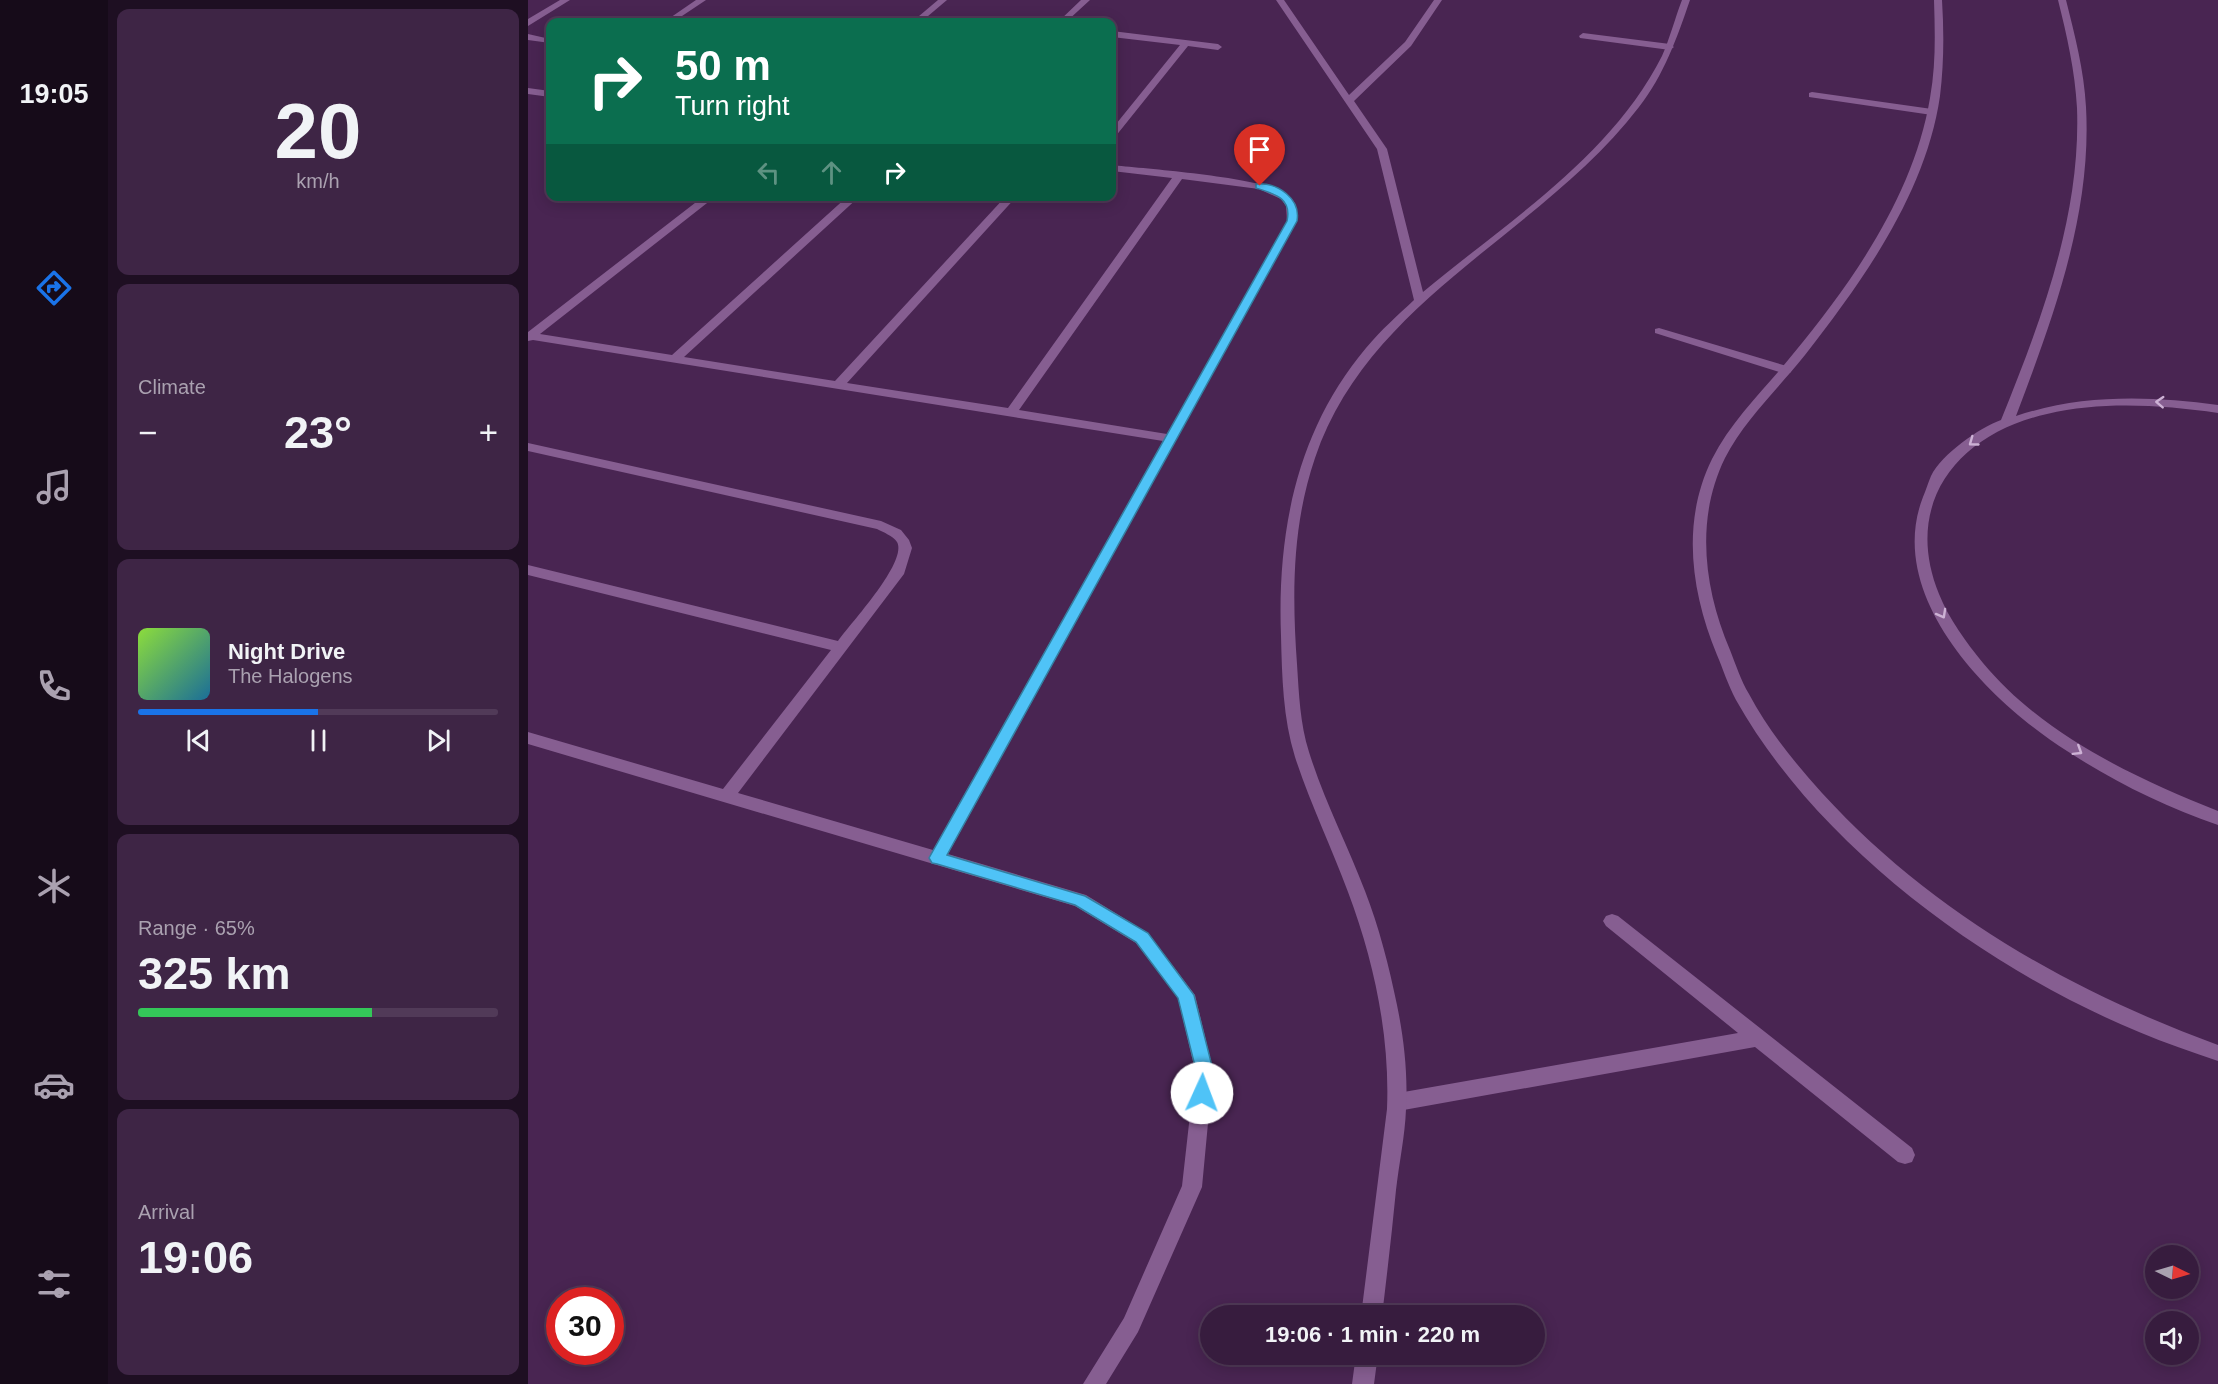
<!DOCTYPE html>
<html lang="en">
<head>
<meta charset="utf-8">
<style>
	:root { --surface:#371c3e; --page:#3e2545; --text:#f1f3f6; --muted:#aaa1b0; --line:#513a58; --accent:#1a73e8 }
	body { margin:0; font-family:Arial,sans-serif; background:var(--page); color:var(--text); height:100vh; display:flex; flex-direction:column; font-size:22px; white-space:nowrap }
	* { box-sizing:border-box; margin:0 }
	p { font-size:20px; color:var(--muted) }
	.icon { flex:none; width:33px; height:33px; fill:none; stroke:currentColor; stroke-width:2; stroke-linecap:round; stroke-linejoin:round }
	.map { position:relative; flex:1; overflow:hidden }
	.details { display:flex; flex-direction:column; gap:9px; padding:9px; background:#1e0f22; width:420px }
	.details>* { flex:none }
	.guide { position:absolute; left:18px; top:18px; width:570px; height:183px; border-radius:12px; box-shadow:0 3px 15px #0003,0 0 0 2px var(--line); background:#0b6e4f; color:#fff; overflow:hidden }
	.needle { width:39px; rotate:95deg }
	.fabs { position:absolute; left:1617px; top:1245px; display:grid; gap:12px }
	.fabs a { display:grid; place-items:center; width:54px; height:54px; border-radius:50%; background:var(--surface); box-shadow:0 3px 15px #0003,0 0 0 2px var(--line); font-size:30px }
	.speed { position:absolute; left:18px; top:1287px; display:flex; gap:12px; font-size:30px; font-weight:700; text-align:center }
	.speed>* { display:grid; place-content:center; width:78px; height:78px; border-radius:50%; background:var(--surface); box-shadow:0 3px 15px #0003,0 0 0 2px var(--line); line-height:1 }
	.speed .limit { border:9px solid #d22; background:#fff; color:#111 }
	.pin { position:absolute; display:grid; place-items:center; width:51px; height:51px; color:#fff; margin:-62px -26px; border-radius:50% 50% 50% 0; rotate:-45deg; box-shadow:0 0 6px #0007 }
	.pin .icon { rotate:45deg }
	.me { position:absolute; width:66px; margin:-33px; rotate:2deg; stroke-linejoin:round; filter:drop-shadow(0 0 4px #0008) }
	.turn { display:flex; align-items:center; gap:21px; height:126px; padding:0 30px; font-size:27px }
	.turn .icon { width:78px; height:78px; stroke-width:2.5 }
	.turn b { display:block; font-size:42px; line-height:51px }
	.lanes { display:flex; align-items:center; height:57px; padding:0 30px; background:#0003; justify-content:center; gap:30px; direction:ltr }
	.lanes .off { opacity:.35 }
	.big { font-size:45px; font-weight:600; line-height:1.1 }
	.details .card { flex:1; display:flex; flex-direction:column; justify-content:center; gap:9px; min-width:0; padding:0 21px; border-radius:12px; background:var(--page) }
	.details .dial { align-items:center; gap:0 }
	.dial b { font-size:78px; line-height:1 }
	.song { display:flex; align-items:center; gap:18px }
	.cover { width:72px; height:72px; border-radius:9px; background:linear-gradient(135deg,hsl(90 70% 55%),hsl(200 70% 35%)) }
	.played { height:6px; border-radius:3px; background:linear-gradient(90deg,var(--accent) 50%,var(--line) 50%) }
	.keys { display:flex; justify-content:space-around; direction:ltr }
	.heat { display:flex; justify-content:space-between; align-items:center; font-size:33px; direction:ltr }
	.charge { height:9px; border-radius:4px; background:linear-gradient(90deg,#34c759 65%,var(--line) 0) }
	.trip { position:absolute; left:672px; top:1305px; width:345px; height:60px; border-radius:30px; background:var(--surface); box-shadow:0 3px 15px #0003,0 0 0 2px var(--line); font-weight:600; line-height:60px; text-align:center }
	main { display:flex; flex:1; min-height:0 }
	.tab-bar { display:flex; flex-direction:column; width:108px; justify-content:space-around; align-items:center; background:#160b19; color:var(--muted) }
	.tab-bar .icon { width:42px; height:42px }
	.tab-bar .active { color:var(--accent) }
	.tab-bar b { font-size:27px; color:var(--text) }
	.map>svg:first-child { display:block }
	.lines { fill:none; stroke-linecap:round; stroke-linejoin:round }
	.service { fill:#865e91; fill-rule:evenodd }
	.minor { fill:#865e91; fill-rule:evenodd }
	.oneway { stroke:#cdb2d5 }
	.route { fill:#4fc3f7; stroke:#337fa1; stroke-width:1.5 }
</style>
</head>
<body>
<main>
<nav class="tab-bar">
<b>19:05</b>
<svg class="icon active" aria-label="directions" viewBox="0 0 24 24"><path d="M12 3l9 9-9 9-9-9zM9 14v-3h6M13 9l2 2-2 2"/></svg>
<svg class="icon" aria-label="music" viewBox="0 0 24 24"><path d="M9 18V5l10-2v13"/><circle cx="6" cy="18" r="3"/><circle cx="16" cy="16" r="3"/></svg>
<svg class="icon" aria-label="phone" viewBox="0 0 24 24"><path d="M5 4h4l2 5-3 2q2 4 5 5l2-3 5 2v4C11 20 4 13 5 4z"/></svg>
<svg class="icon" aria-label="climate" viewBox="0 0 24 24"><path d="M12 3v18M4 7l16 10M4 17L20 7"/></svg>
<svg class="icon" aria-label="car" viewBox="0 0 24 24"><path d="M5 17H2v-5l4-1 3-4h7l3 4 3 1v5h-3M9 17h6M6 11h13"/><circle cx="7" cy="17" r="2"/><circle cx="17" cy="17" r="2"/></svg>
<svg class="icon" aria-label="filters" viewBox="0 0 24 24"><path d="M4 7h16M4 17h16"/><circle cx="9" cy="7" r="2"/><circle cx="15" cy="17" r="2"/></svg>
</nav>
<section class="details">
<div class="card dial"><b>20</b><p>km/h</p></div>
<div class="card"><p>Climate</p>
<div class="heat"><a>−</a><b class="big">23°</b><a>+</a></div>
</div>
<div class="card">
<div class="song"><i class="cover"></i><div><b>Night Drive</b><p>The Halogens</p></div></div>
<div class="played"></div>
<div class="keys"><svg class="icon" aria-label="previous" viewBox="0 0 24 24"><path d="M18 5L8 12l10 7zM5 5v14"/></svg><svg class="icon" aria-label="pause" viewBox="0 0 24 24"><path d="M8 5v14M16 5v14"/></svg><svg class="icon" aria-label="next" viewBox="0 0 24 24"><path d="M6 5l10 7-10 7zM19 5v14"/></svg></div>
</div>
<div class="card"><p>Range · 65%</p><b class="big">325 km</b><div class="charge"></div></div>
<div class="card"><p>Arrival</p><b class="big">19:06</b></div>
</section>
<div class="map">
<svg width="1690" height="1384" viewBox="0 0 1690 1384">
	<rect width="100%" height="100%" fill="#492552"/>
	<g class="lines">
		<!-- service -->
		<path class="service" d="M168,0H178L145,22H136Z
			M1055,33L1142,44L1146,47L1142,50L1052,38L1051,36Z
			M0,34L22,39V43L0,40Z
			M0,88L22,91V97L0,94Z
			M1284,92L1404,109L1409,112L1404,115L1281,97V93Z
			M1131,328L1262,367L1264,370L1262,373H1254L1127,333V329Z
			M1084,914L1090,916L1384,1148L1387,1155L1384,1162L1377,1164L1370,1162L1227,1047L870,1111L863,1108L861,1102L863,1096L870,1093L1210,1033L1078,926L1075,921L1078,916Z"/>
		<!-- minor -->
		<path class="minor" d="M32,0H42L0,26V19Z
			M410,0H419L393,22H384Z
			M553,0H562L538,22H530Z
			M748,0H756L821,95L877,42L906,0H914L883,46L826,101L859,149L895,292C980,221 1083,157 1134,56C1142,38 1147,18 1154,0H1162C1149,38 1136,75 1111,107C1014,234 841,298 787,458C764,525 764,595 769,664C771,695 772,723 781,752C796,800 819,844 837,891C851,927 861,966 869,1005C876,1039 880,1074 878,1109C877,1136 871,1163 868,1190C864,1232 859,1274 854,1316H833L859,1109C862,1036 846,961 820,892C803,846 782,803 767,757C755,718 754,677 753,636C749,531 769,430 838,348C853,330 870,315 886,300L849,149Z
			M1406,0H1414C1416,32 1416,63 1412,96C1398,193 1336,279 1277,355C1250,389 1217,419 1197,458C1167,519 1176,589 1202,650C1208,665 1213,681 1221,694C1240,730 1267,763 1294,793C1403,912 1540,990 1690,1045V1061C1664,1052 1637,1043 1611,1032C1458,969 1290,846 1208,700C1200,685 1195,669 1189,655C1163,592 1153,522 1184,459C1204,419 1238,388 1265,354C1326,280 1386,194 1402,98C1408,65 1407,33 1406,0Z
			M1530,0H1538C1547,36 1556,70 1558,107C1564,214 1525,318 1488,416C1554,394 1622,396 1690,405V413C1633,405 1575,401 1519,414C1430,434 1374,503 1411,594C1421,619 1438,642 1455,663C1515,735 1605,777 1690,811V825C1637,807 1585,781 1539,751C1462,702 1356,597 1395,497C1398,490 1400,483 1403,476C1414,454 1451,428 1473,420C1513,321 1553,216 1549,108C1547,71 1539,36 1530,0Z
			M584,31L690,44L694,47L690,50L660,46L587,137L584,138V129L652,45L584,37Z
			M584,165C618,169 741,177 761,196C769,203 770,211 769,221L420,854L558,895L620,933L667,995L685,1070L674,1187L610,1332L578,1384H555L596,1318L654,1186L667,1070L650,998L608,943L547,906L0,744V732L195,789L303,650L0,575V565L310,641C322,624 380,562 369,542C365,536 355,532 349,529L0,451V443L353,521L373,530L381,540L384,548L376,574L210,793L405,850L635,441L5,340L0,341V332L176,196H188L12,334L144,355L320,196H332L156,357L307,381L478,196H489L319,383L480,408L644,178L584,171ZM654,179L731,189L753,199L758,206L759,221L639,434L491,410Z
			M828,1354H850L846,1384H824Z"/>
	</g>
	<!-- one-way arrows -->
	<defs><path id="oneway-chevron" d="M-2-3.5L2.5 0L-2 3.5" fill="none" stroke-width="1.6" stroke-linecap="round" stroke-linejoin="round" transform="scale(1.5)"/></defs>
	<g class="oneway">
		<use href="#oneway-chevron" transform="translate(1632 402) rotate(-177)"/>
		<use href="#oneway-chevron" transform="translate(1445 442) rotate(144)"/>
		<use href="#oneway-chevron" transform="translate(1414 614) rotate(61)"/>
		<use href="#oneway-chevron" transform="translate(1550 751) rotate(32)"/>
	</g>
	<!-- route -->
	<path class="route" d="M728,184C750,182 773,199 769,221L419,855L557,896L620,933L666,995L685,1070L680,1099L674,1101L668,1099L665,1093L668,1070L650,998L608,942L547,905L409,864L404,863L401,858L759,221C764,198 747,194 728,188Z"/>
</svg>
<div class="fabs">
<a><svg class="needle" viewBox="-14 -14 28 28"><path d="M0-13l5 13h-10z" fill="#e53935"/><path d="M0 13l5-13h-10z" fill="#aaa1b0"/></svg></a>
<a><svg class="icon" aria-label="sound" viewBox="0 0 24 24"><path d="M4 9h4l5-4v14l-5-4H4zM17 9q2 3 0 6"/></svg></a>
</div>
<div class="speed"><div class="limit">30</div></div>
<div class="pin" style="left:732px;top:186px;background:#d93025"><svg class="icon" aria-label="arrive" viewBox="0 0 24 24"><path d="M6 21V4h12l-3 4 3 4H6"/></svg></div>
<svg class="me" style="left:674px;top:1093px" viewBox="-20 -20 40 40"><circle r="19" fill="#fff"/><path d="M0-13L10 11 0 6-10 11z" fill="#4fc3f7"/></svg>
<div class="trip">19:06 · 1 min · 220 m</div>
<div class="guide">
<div class="turn"><svg class="icon" aria-label="right" viewBox="0 0 24 24"><path d="M7 20v-9h11M14 6l5 5-5 5"/></svg><div><b>50 m</b>Turn right</div></div>
<div class="lanes"><svg class="icon off" aria-label="left" viewBox="0 0 24 24"><path d="M17 20v-9H6M10 6l-5 5 5 5"/></svg><svg class="icon off" aria-label="ahead" viewBox="0 0 24 24"><path d="M12 20V5M6 11l6-6 6 6"/></svg><svg class="icon" aria-label="right" viewBox="0 0 24 24"><path d="M7 20v-9h11M14 6l5 5-5 5"/></svg></div>
</div>
</div>
</main>
</body>
</html>
